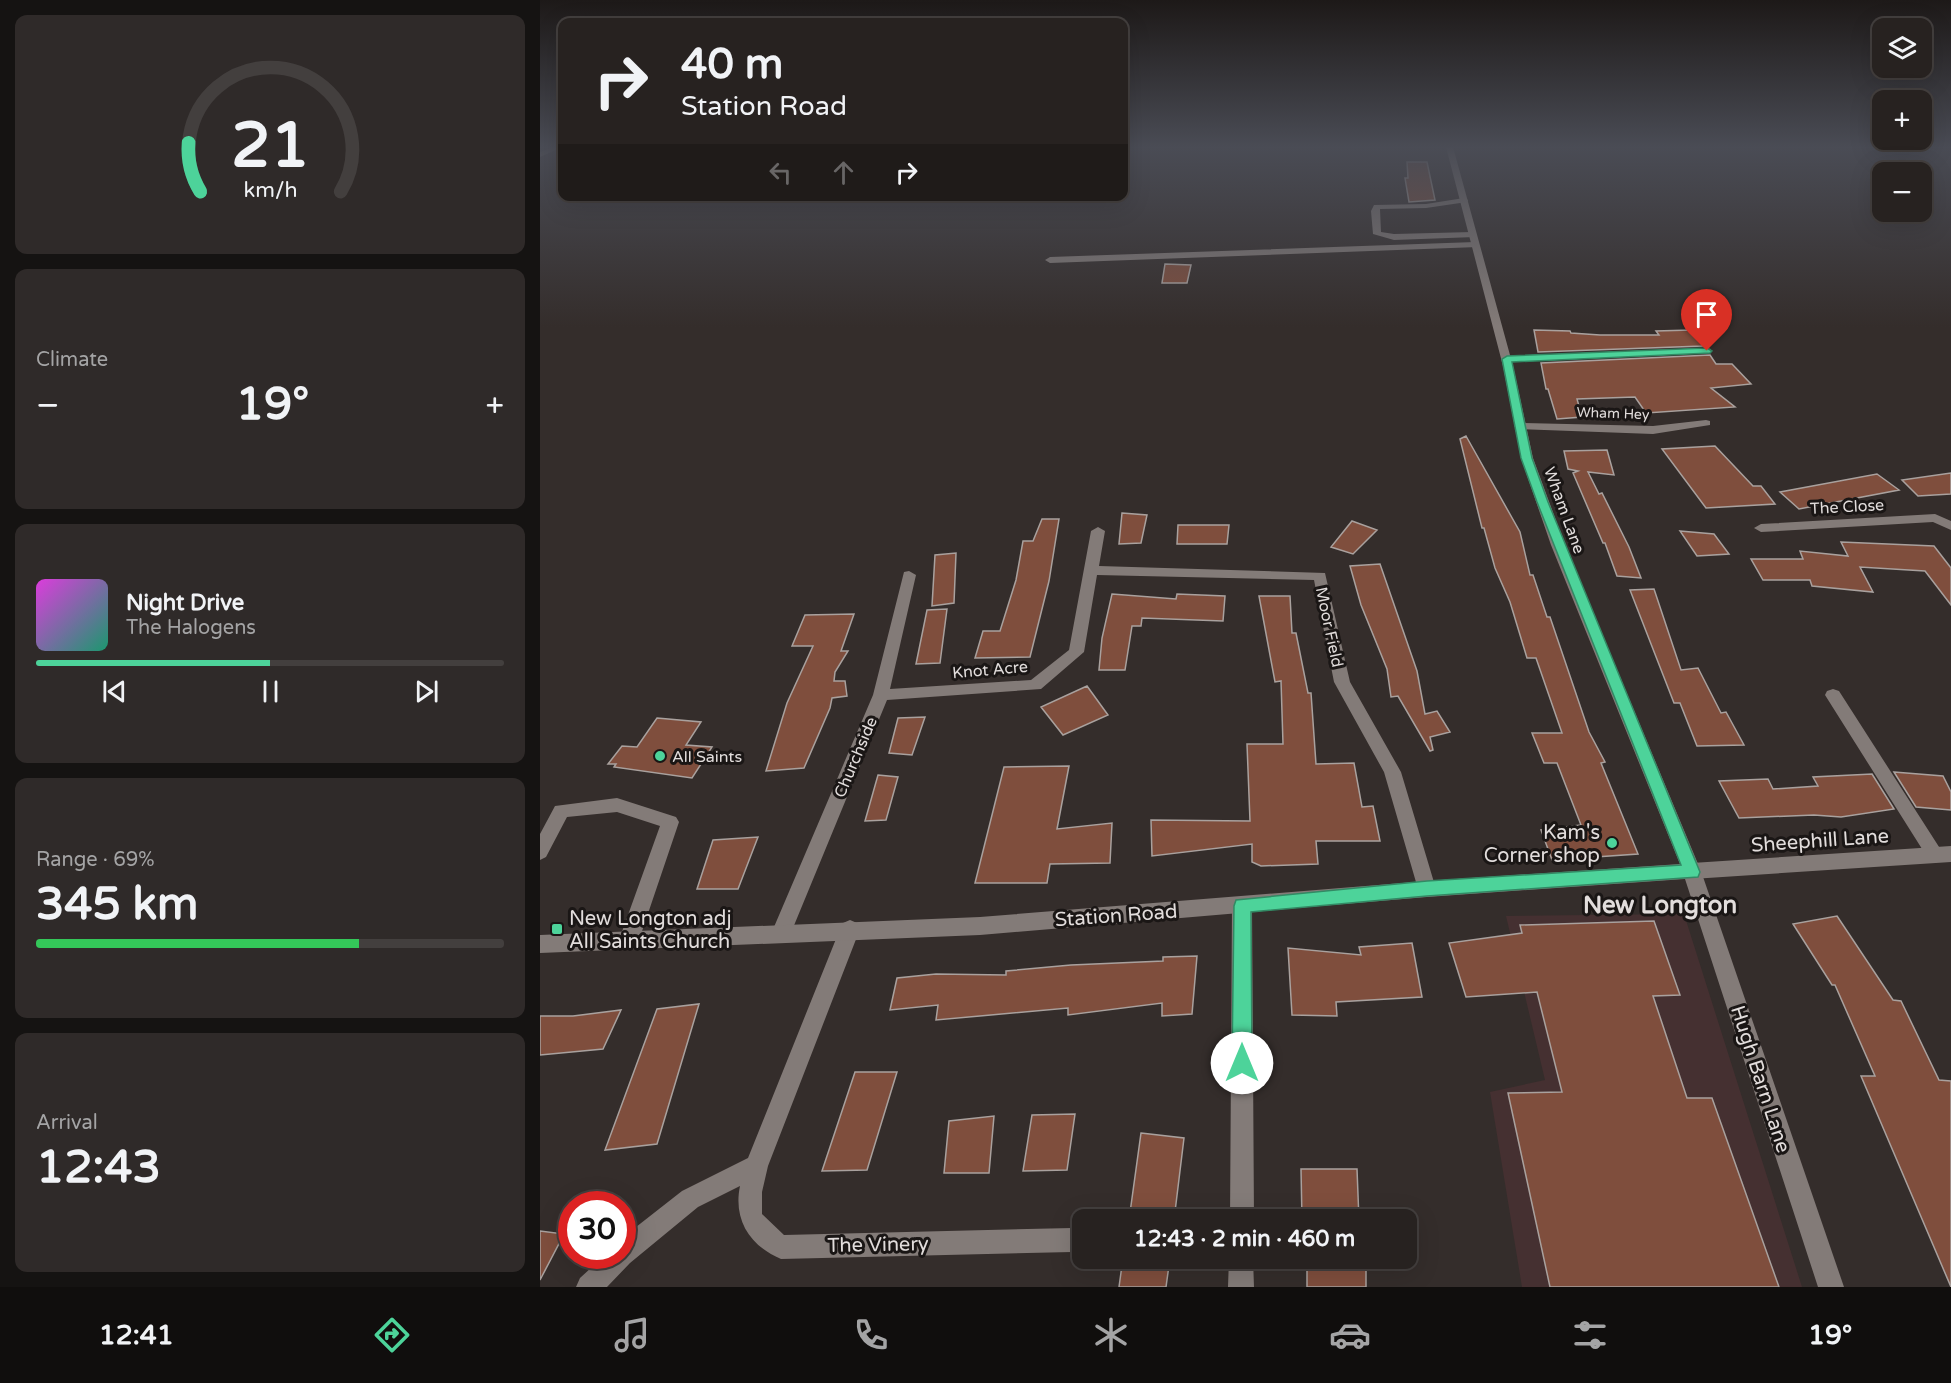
<!DOCTYPE html>
<html lang="en">
<head>
<meta charset="utf-8">
<style>
	:root { --surface:#272220; --page:#2f2a29; --text:#f1f3f6; --muted:#a4a4a5; --line:#433f3e; --accent:#4dd39a }
	body { margin:0; font-family:"Varela Round",sans-serif; background:var(--page); color:var(--text); height:100vh; display:flex; flex-direction:column; font-size:22px; white-space:nowrap }
	* { box-sizing:border-box; margin:0 }
	p { font-size:20px; color:var(--muted) }
	.icon { flex:none; width:33px; height:33px; fill:none; stroke:currentColor; stroke-width:2; stroke-linecap:round; stroke-linejoin:round }
	.map { position:relative; flex:1; overflow:hidden }
	.details { display:flex; flex-direction:column; gap:15px; padding:15px; background:#151312; width:540px }
	.details>* { flex:none }
	.hud { position:absolute; left:18px; top:18px; width:570px; height:183px; border-radius:12px; box-shadow:0 6px 24px #0002,0 0 0 2px var(--line); background:#272220; color:var(--text); overflow:hidden }
	.controls { position:absolute; left:1332px; top:18px; display:grid; gap:12px }
	.controls a { display:grid; place-items:center; width:60px; height:60px; border-radius:12px; background:var(--surface); box-shadow:0 6px 24px #0002,0 0 0 2px var(--line); font-size:30px }
	.speed { position:absolute; left:18px; top:1191px; display:flex; gap:12px; font-size:30px; font-weight:700; text-align:center }
	.speed>* { display:grid; place-content:center; width:78px; height:78px; border-radius:50%; background:var(--surface); box-shadow:0 6px 24px #0002,0 0 0 2px var(--line); line-height:1 }
	.speed .limit { border:9px solid #d22; background:#fff; color:#111 }
	.pin { position:absolute; display:grid; place-items:center; width:51px; height:51px; color:#fff; margin:-62px -26px; border-radius:50% 50% 50% 0; rotate:-45deg; box-shadow:0 0 6px #0007 }
	.pin .icon { rotate:45deg }
	.me { position:absolute; width:66px; margin:-33px; rotate:0deg; stroke-linejoin:round; filter:drop-shadow(0 0 4px #0008) }
	.turn { display:flex; align-items:center; gap:21px; height:126px; padding:0 24px; font-size:27px }
	.turn .icon { width:78px; height:78px; stroke-width:2.5 }
	.turn b { display:block; font-size:42px; line-height:51px }
	.lanes { display:flex; align-items:center; height:57px; padding:0 24px; background:#0003; justify-content:center; gap:30px; direction:ltr }
	.lanes .off { opacity:.35 }
	.big { font-size:45px; font-weight:700; line-height:1.1 }
	.details .tile { flex:1; display:flex; flex-direction:column; justify-content:center; gap:9px; min-width:0; padding:0 21px; border-radius:12px; background:var(--page) }
	.details .dial { align-items:center; gap:0 }
	.dial svg { height:156px; overflow:visible; fill:none; stroke:var(--line); stroke-width:7; stroke-linecap:round; text-anchor:middle }
	.dial text { fill:var(--text); stroke:none }
	.song { display:flex; align-items:center; gap:18px }
	.cover { width:72px; height:72px; border-radius:9px; background:linear-gradient(135deg,hsl(300 70% 55%),hsl(160 70% 35%)) }
	.played { height:6px; border-radius:3px; background:linear-gradient(90deg,var(--accent) 50%,var(--line) 50%) }
	.keys { display:flex; justify-content:space-around; direction:ltr }
	.heat { display:flex; justify-content:space-between; align-items:center; font-size:33px; direction:ltr }
	.charge { height:9px; border-radius:4px; background:linear-gradient(90deg,#34c759 69%,var(--line) 0) }
	.trip { position:absolute; left:532px; top:1209px; width:345px; height:60px; border-radius:12px; background:var(--surface); box-shadow:0 6px 24px #0002,0 0 0 2px var(--line); font-weight:700; line-height:60px; text-align:center }
	.dock { display:flex; height:96px; justify-content:space-around; align-items:center; background:#100e0d; color:var(--muted) }
	.dock .icon { width:42px; height:42px }
	.dock .on { color:var(--accent) }
	.dock b { font-size:27px; color:var(--text) }
	main { display:flex; flex:1; min-height:0 }
	.map>svg:first-child { display:block }
	.education { fill:#453031 }
	.building { fill:#7f4e3d; stroke:#a9a19e; stroke-width:1.5 }
	.lines { fill:none; stroke-linecap:round; stroke-linejoin:round }
	.lane { fill:#837b78; fill-rule:evenodd }
	.street { fill:#837b78; fill-rule:evenodd }
	.secondary { fill:#837b78; fill-rule:evenodd }
	.route { fill:#4dd39a; stroke:#328964; stroke-width:1.5 }
	.poi-dot { fill:#4dd39a; stroke:#1a1615; stroke-width:2 }
	.labels { text-anchor:middle; stroke-width:6; stroke-linejoin:round; paint-order:stroke }
	.far-street-label { font-size:14px; fill:#e2dddc; stroke:#1a1615 }
	.street-label { font-size:16px; fill:#e2dddc; stroke:#1a1615 }
	.poi-label { font-size:16px; fill:#e2dddc; stroke:#1a1615; text-anchor:start }
	.near-poi-label { font-size:20px; fill:#e2dddc; stroke:#1a1615; text-anchor:end }
	.near-street-label { font-size:20px; fill:#e2dddc; stroke:#1a1615 }
	.near-quarter-label { font-size:24px; font-weight:bold; fill:#e2dddc; stroke:#1a1615 }
</style>
</head>
<body>
<main>
<section class="details">
<div class="tile dial"><svg viewBox="0 0 100 80">
<path d="M14 69A42 42 0 1 1 86 69"/>
<path d="M14 69A42 42 0 0 1 8 44" stroke="#4dd39a"/>
<text x="50" y="56" font-size="32" font-weight="700">21</text>
<text x="50" y="72" font-size="11">km/h</text>
</svg></div>
<div class="tile"><p>Climate</p>
<div class="heat"><a>−</a><b class="big">19°</b><a>+</a></div>
</div>
<div class="tile">
<div class="song"><i class="cover"></i><div><b>Night Drive</b><p>The Halogens</p></div></div>
<div class="played"></div>
<div class="keys"><svg class="icon" aria-label="previous" viewBox="0 0 24 24"><path d="M18 5L8 12l10 7zM5 5v14"/></svg><svg class="icon" aria-label="pause" viewBox="0 0 24 24"><path d="M8 5v14M16 5v14"/></svg><svg class="icon" aria-label="next" viewBox="0 0 24 24"><path d="M6 5l10 7-10 7zM19 5v14"/></svg></div>
</div>
<div class="tile"><p>Range · 69%</p><b class="big">345 km</b><div class="charge"></div></div>
<div class="tile"><p>Arrival</p><b class="big">12:43</b></div>
</section>
<div class="map">
<svg width="1411" height="1287" viewBox="0 0 1411 1287">
	<rect width="100%" height="100%" fill="#342d2b"/>
	<!-- education -->
	<path class="education" d="M1144,914L1262,1287H982L950,1092L1005,1080L966,916Z"/>
	<!-- building -->
	<path class="building" d="M867,162H887L895,200L869,202L865,178H868Z
		M625,264L651,265L647,283H622Z
		M994,330L1030,331L1031,333L1060,335H1119L1116,331L1152,330L1163,346L998,352Z
		M1170,355L1176,364H1192L1211,384L1171,388L1195,407L1106,413L1095,397L1037,399L1042,417L1017,419L1008,389H1006L1001,363Z
		M926,436L980,532L990,575H993L1007,617H1010L1049,732L1065,762L1061,763L1098,854L1012,860L1001,830L1041,825L1017,763H1004L992,733H1022L996,658H987L970,602L955,568L944,528H942L920,439Z
		M1175,446L1213,486H1221L1235,504L1166,508L1122,449Z
		M1067,450L1074,475L1048,472L1059,494L1062,493L1089,547L1101,578L1077,576L1065,543H1063L1033,473L1038,471L1028,469L1024,451Z
		M1411,473V494L1378,496L1362,480Z
		M1337,474L1359,490L1259,509L1240,492Z
		M582,513L607,515L601,543L579,544Z
		M502,519H519L509,581L490,657L435,658L443,631H460L476,580L483,541H493Z
		M812,521L837,530L813,554L791,547Z
		M638,525H689L687,544H637Z
		M1140,531L1174,534L1189,554L1157,556Z
		M1301,542L1394,546L1411,568V605L1385,571L1320,567L1333,592L1272,586L1270,580H1223L1211,559H1263L1260,551L1308,556Z
		M416,553L414,603L392,606L395,555Z
		M840,564L877,671L885,714L897,711L910,732L890,737L893,750L890,751L858,696L851,697L847,669L821,605L810,566Z
		M1114,589L1141,670L1158,668L1181,713L1186,712L1204,745L1157,746L1140,703H1134L1090,590Z
		M572,594L636,599L637,594L685,596L683,621L602,618L601,626H592L585,670H559L562,638Z
		M719,596H750L752,633H756L768,693H771L776,764L814,763L822,807L833,806L840,841H776L778,864L721,866L712,862V844L612,856L611,820L710,821L707,744H743L741,681L735,682Z
		M407,609L400,663L376,664L387,610Z
		M314,614L301,651H308L295,672L294,681H305L307,696L292,698L290,708L264,768L226,771L247,703L273,646H252L265,615Z
		M547,686L568,715L523,735L501,707Z
		M385,717L372,755L349,753L358,718Z
		M117,718L161,722L146,745L172,747L152,778L74,767L76,764H68L82,746L97,747Z
		M529,766L517,829L572,823L570,863L510,864L507,883H435L464,767Z
		M1354,772L1403,776L1411,792V810L1376,807Z
		M1332,774L1354,809L1301,817L1274,815L1199,818L1179,781L1228,779L1233,789L1278,786L1273,777Z
		M338,775L358,777L346,820L325,821Z
		M218,837L198,889H157L173,840Z
		M1297,916L1353,1000L1361,1001L1399,1080L1411,1081V1287L1321,1076H1335L1295,985H1292L1253,924Z
		M1114,921L1140,995L1113,996L1147,1098H1172L1239,1287H1010L968,1093L1022,1092L997,992L926,997L909,943L982,933L980,925Z
		M872,943L882,997L796,1002L797,1016L752,1015L748,948L821,955L819,947Z
		M657,956L652,1014L622,1016V1003L528,1015V1008L396,1020L398,1005L350,1010L357,978L396,974L466,975V971L531,965L623,961V957Z
		M159,1004L117,1144L65,1150L117,1009Z
		M81,1010L63,1049L0,1055V1016H33Z
		M315,1072H357L327,1170L282,1171Z
		M535,1114L527,1170L483,1171L492,1115Z
		M454,1116L449,1173H404L409,1121Z
		M601,1133L644,1138L634,1220H589Z
		M761,1169H817L819,1220H762Z
		M0,1231L24,1234L0,1280Z
		M583,1258H630L626,1287H579Z
		M767,1269H826V1287H767Z"/>
	<g class="lines">
		<!-- lane -->
		<path class="lane" d="M924,198L928,200L927,202L886,208L840,209L841,232L854,234L932,232L936,235L935,237L854,240L833,234L831,211L834,205L886,204Z
			M935,242L938,243V247L510,263L505,260L510,257Z
			M1293,689L1299,691L1401,850L1404,855L1401,860L1395,863L1389,860L1285,695L1287,691Z
			M77,798L136,817L139,822L99,940L96,946L89,949L82,946L79,940L120,826L77,812L27,817L6,857L0,860V834L15,806Z"/>
		<!-- street -->
		<path class="street" d="M13,147H22L0,157V152Z
			M1167,348L1171,349V353L967,362L962,359L967,356Z
			M1166,420L1170,421V425L1113,434L980,429L974,426L980,423L1113,426Z
			M1395,514L1411,521V530L1393,522L1221,532L1214,528L1221,524Z
			M558,527L565,531L559,566L785,573L810,682L861,772L896,889L894,895L887,897L880,895L878,889L844,772L794,682L774,580L557,575L544,652L501,689L347,700L248,940L241,943L234,940L231,934L333,695L364,572L369,571L376,575L350,689L491,680L529,650L551,531Z
			M1411,846V862L1152,879L1145,877L1143,871L1145,865L1152,863Z
			M702,898L709,900L712,906L714,1220H690L692,906L695,900Z
			M310,920L317,923L320,929L228,1166L222,1192V1214L244,1235L532,1228L541,1231L543,1237L541,1249L532,1252L241,1259C210,1246 193,1220 200,1186L158,1207L90,1263L67,1287H36L40,1278L64,1256H82V1238L142,1191L208,1158L300,929L303,923Z
			M689,1258H713L714,1287H688Z"/>
		<!-- secondary -->
		<path class="secondary" d="M906,147H913L973,366L993,458L1025,545L1161,871L1304,1287H1278L1145,879L887,897L440,935L0,953V935L440,917L887,881L1140,864L1011,545L981,458L963,366Z"/>
	</g>
	<!-- sky -->
	<linearGradient id="sky" x2="0" y2="1"><stop stop-color="#1d1918"/><stop offset="0.45" stop-color="#4a4c55"/><stop offset="1" stop-color="#4a4c55" stop-opacity="0"/></linearGradient>
	<rect width="1411" height="327" fill="url(#sky)"/>
	<!-- route -->
	<path class="route" d="M1167,348L1172,351L1170,353L972,362L992,458L1008,502L1160,872L1158,877L887,896L711,912L712,1063L709,1069L702,1072L695,1069L692,1063L694,906L696,900L887,881L1141,865L997,502L981,458L962,359L967,356Z"/>
	<!-- markers -->
	<g class="poi-dot">
		<circle cx="120" cy="756" r="6"/>
		<circle cx="1072" cy="843" r="6"/>
		<rect x="11" y="923" width="12" height="12" rx="3"/>
	</g>
	<g class="labels">
		<!-- far-street labels -->
		<g class="far-street-label">
			<text transform="translate(1073 413) rotate(2)" y="5">Wham Hey</text>
		</g>
		<!-- street labels -->
		<g class="street-label">
			<text transform="translate(1307 506) rotate(-3)" y="6">The Close</text>
			<text transform="translate(1025 510) rotate(70)" y="6">Wham Lane</text>
			<text transform="translate(790 627) rotate(78)" y="6">Moor Field</text>
			<text transform="translate(450 669) rotate(-5)" y="6">Knot Acre</text>
			<text transform="translate(315 757) rotate(-67)" y="6">Churchside</text>
		</g>
		<!-- poi labels -->
		<g class="poi-label">
			<text x="132" y="762">All Saints</text>
		</g>
		<!-- near-poi labels -->
		<g class="near-poi-label">
			<text x="1060" y="839">Kam's<tspan x="1060" dy="23">Corner shop</tspan></text>
			<text x="29" y="925" text-anchor="start">New Longton adj<tspan x="29" dy="23">All Saints Church</tspan></text>
		</g>
		<!-- near-street labels -->
		<g class="near-street-label">
			<text transform="translate(1280 840) rotate(-4)" y="7">Sheephill Lane</text>
			<text transform="translate(576 915) rotate(-4)" y="7">Station Road</text>
			<text transform="translate(1221 1079) rotate(72)" y="7">Hugh Barn Lane</text>
			<text transform="translate(338 1244) rotate(-1)" y="7">The Vinery</text>
		</g>
		<!-- near-quarter labels -->
		<g class="near-quarter-label">
			<text x="1120" y="913">New Longton</text>
		</g>
	</g>
</svg>
<div class="controls">
<a><svg class="icon" aria-label="layers" viewBox="0 0 24 24"><path d="M12 4l9 5-9 5-9-5zM3 14l9 5 9-5"/></svg></a>
<a>+</a>
<a>−</a>
</div>
<div class="speed"><div class="limit">30</div></div>
<div class="pin" style="left:1167px;top:351px;background:#d93025"><svg class="icon" aria-label="arrive" viewBox="0 0 24 24"><path d="M6 21V4h12l-3 4 3 4H6"/></svg></div>
<svg class="me" style="left:702px;top:1063px" viewBox="-20 -20 40 40"><circle r="19" fill="#fff"/><path d="M0-13L10 11 0 6-10 11z" fill="#4dd39a"/></svg>
<div class="trip">12:43 · 2 min · 460 m</div>
<div class="hud">
<div class="turn"><svg class="icon" aria-label="right" viewBox="0 0 24 24"><path d="M7 20v-9h11M14 6l5 5-5 5"/></svg><div><b>40 m</b>Station Road</div></div>
<div class="lanes"><svg class="icon off" aria-label="left" viewBox="0 0 24 24"><path d="M17 20v-9H6M10 6l-5 5 5 5"/></svg><svg class="icon off" aria-label="ahead" viewBox="0 0 24 24"><path d="M12 20V5M6 11l6-6 6 6"/></svg><svg class="icon" aria-label="right" viewBox="0 0 24 24"><path d="M7 20v-9h11M14 6l5 5-5 5"/></svg></div>
</div>
</div>
</main>
<nav class="dock">
<b>12:41</b>
<svg class="icon on" aria-label="directions" viewBox="0 0 24 24"><path d="M12 3l9 9-9 9-9-9zM9 14v-3h6M13 9l2 2-2 2"/></svg>
<svg class="icon" aria-label="music" viewBox="0 0 24 24"><path d="M9 18V5l10-2v13"/><circle cx="6" cy="18" r="3"/><circle cx="16" cy="16" r="3"/></svg>
<svg class="icon" aria-label="phone" viewBox="0 0 24 24"><path d="M5 4h4l2 5-3 2q2 4 5 5l2-3 5 2v4C11 20 4 13 5 4z"/></svg>
<svg class="icon" aria-label="climate" viewBox="0 0 24 24"><path d="M12 3v18M4 7l16 10M4 17L20 7"/></svg>
<svg class="icon" aria-label="car" viewBox="0 0 24 24"><path d="M5 17H2v-5l4-1 3-4h7l3 4 3 1v5h-3M9 17h6M6 11h13"/><circle cx="7" cy="17" r="2"/><circle cx="17" cy="17" r="2"/></svg>
<svg class="icon" aria-label="filters" viewBox="0 0 24 24"><path d="M4 7h16M4 17h16"/><circle cx="9" cy="7" r="2"/><circle cx="15" cy="17" r="2"/></svg>
<b>19°</b>
</nav>
</body>
</html>
